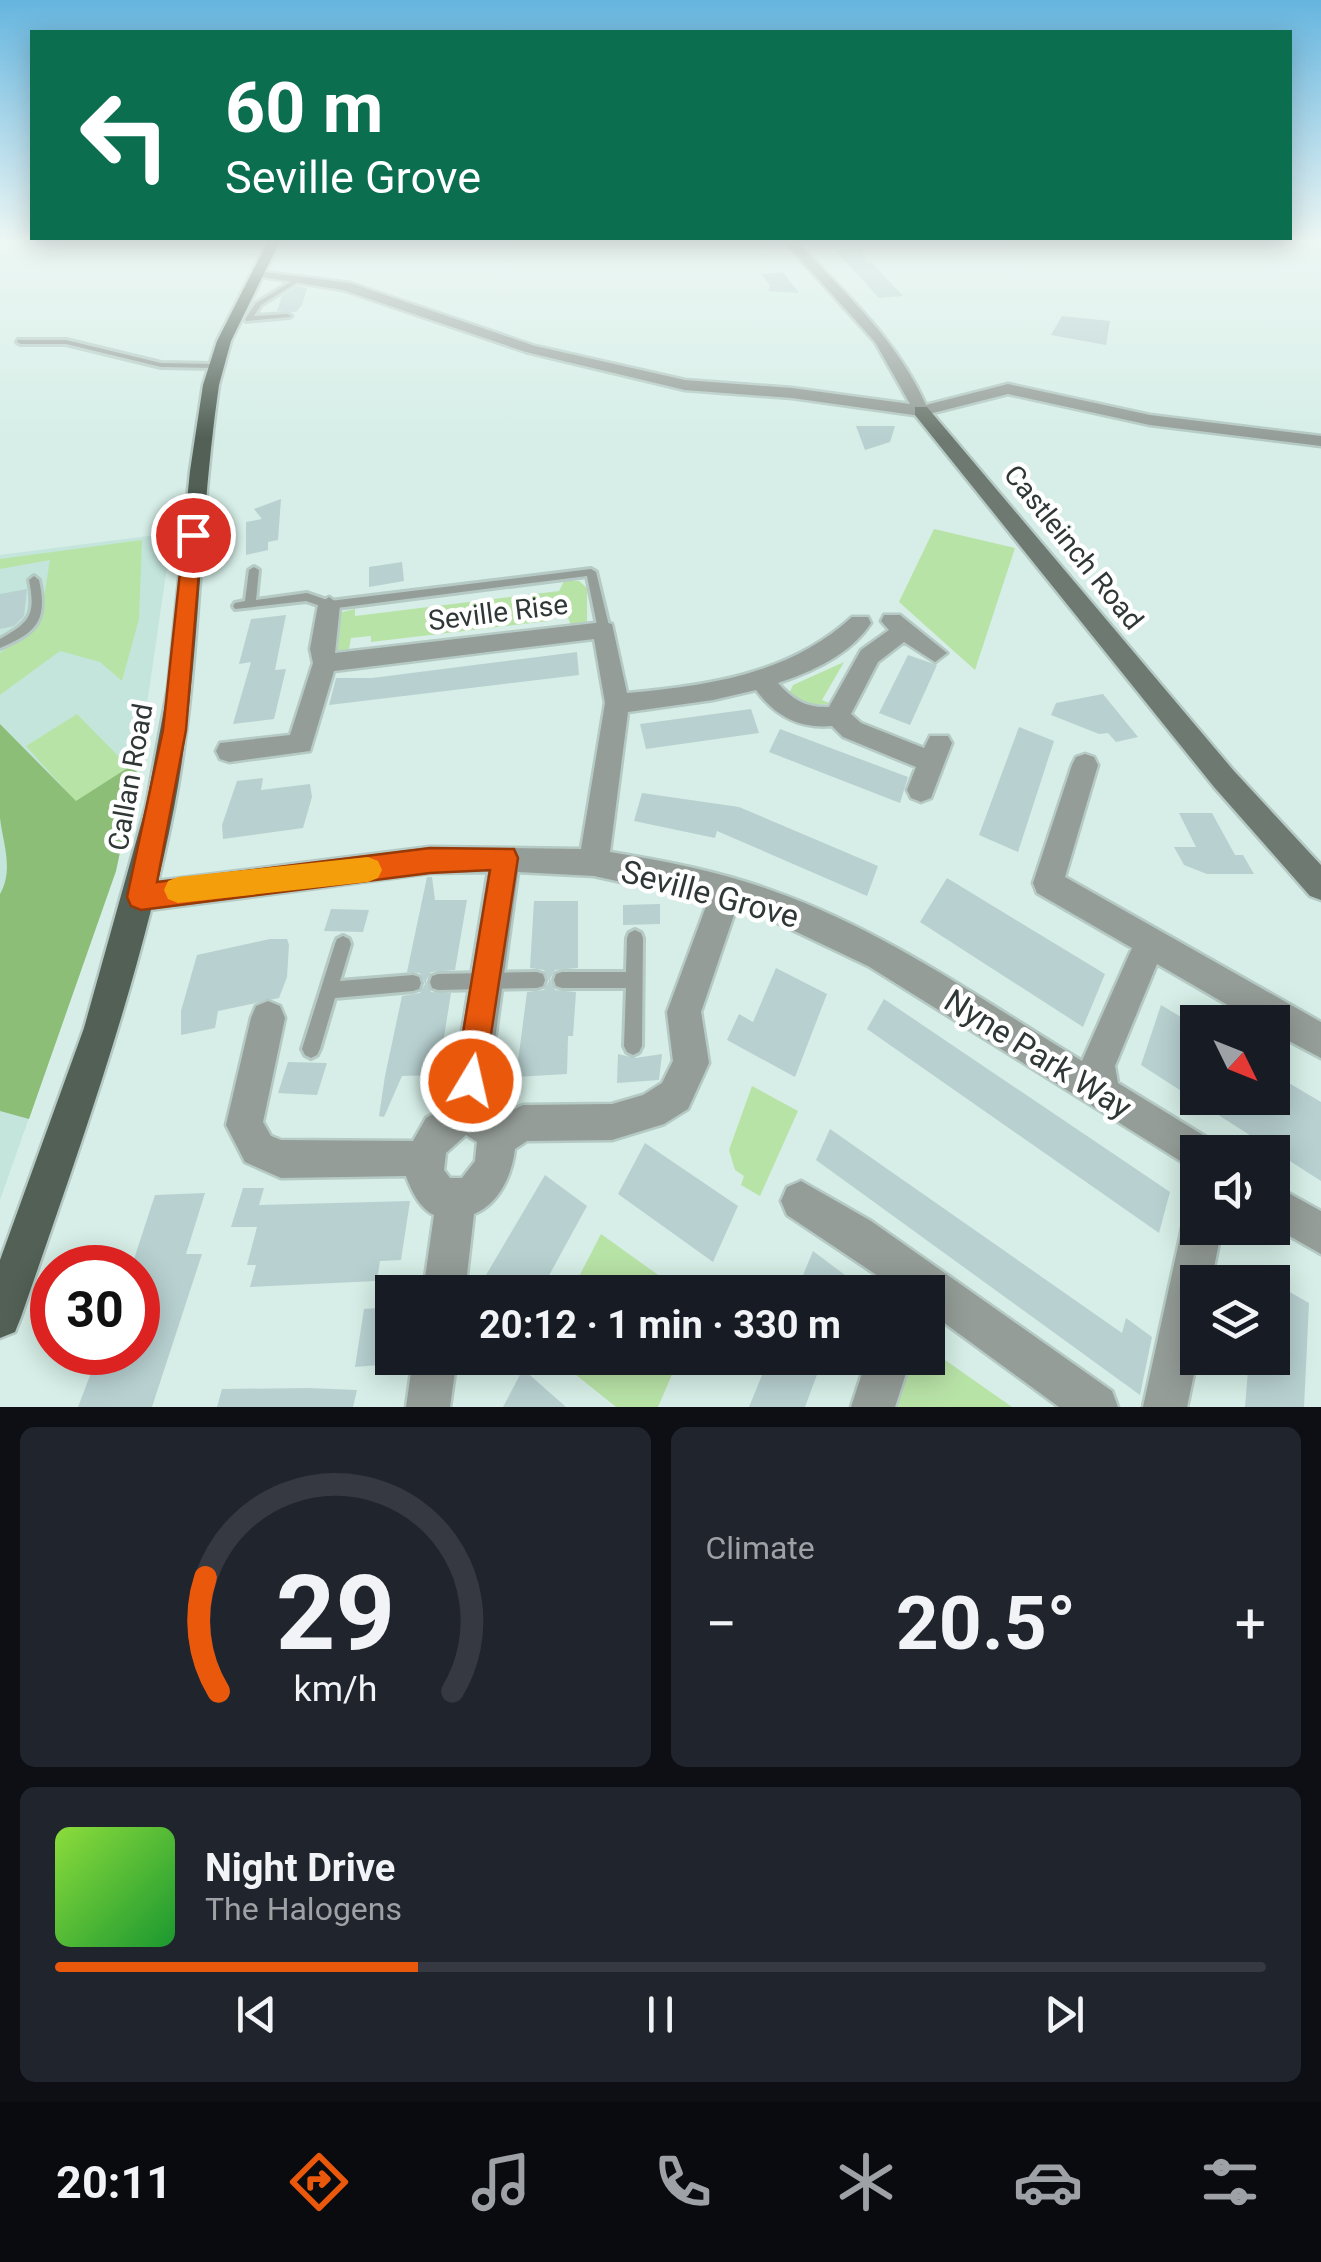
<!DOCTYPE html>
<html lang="en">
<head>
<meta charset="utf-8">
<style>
	:root { --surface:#171b24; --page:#20242c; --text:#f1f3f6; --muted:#9ea1a6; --line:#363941; --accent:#ea580c }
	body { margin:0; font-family:Roboto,sans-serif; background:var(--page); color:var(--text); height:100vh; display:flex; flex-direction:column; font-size:38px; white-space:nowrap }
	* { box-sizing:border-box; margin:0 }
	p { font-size:32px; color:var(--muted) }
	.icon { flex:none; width:55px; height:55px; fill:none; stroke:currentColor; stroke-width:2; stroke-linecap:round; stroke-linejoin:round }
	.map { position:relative; height:1407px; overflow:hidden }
	.panel { display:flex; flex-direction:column; gap:20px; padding:20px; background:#0d0f14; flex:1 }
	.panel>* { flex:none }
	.hud { position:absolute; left:30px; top:30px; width:1262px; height:210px; border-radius:0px; box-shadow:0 5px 25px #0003; background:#0b6e4f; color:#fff; overflow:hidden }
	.needle { width:65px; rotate:133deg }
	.controls { position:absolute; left:1180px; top:1005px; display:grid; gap:20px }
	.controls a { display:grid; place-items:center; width:110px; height:110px; border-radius:0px; background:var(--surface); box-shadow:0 5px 25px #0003; font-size:50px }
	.speed { position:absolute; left:30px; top:1245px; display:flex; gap:20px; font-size:50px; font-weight:700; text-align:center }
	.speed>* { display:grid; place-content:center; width:130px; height:130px; border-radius:50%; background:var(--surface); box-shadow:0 5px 25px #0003; line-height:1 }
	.speed .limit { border:15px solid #d22; background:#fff; color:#111 }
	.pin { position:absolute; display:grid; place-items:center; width:85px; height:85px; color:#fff; margin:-42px; border:5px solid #fff; border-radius:50%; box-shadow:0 2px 10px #0007 }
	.me { position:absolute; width:110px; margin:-55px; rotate:9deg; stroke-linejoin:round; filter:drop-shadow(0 0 8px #0008) }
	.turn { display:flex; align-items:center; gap:35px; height:210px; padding:0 30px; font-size:45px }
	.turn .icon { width:130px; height:130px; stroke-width:2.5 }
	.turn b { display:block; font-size:70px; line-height:85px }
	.big { font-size:75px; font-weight:700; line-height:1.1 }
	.panel .card { flex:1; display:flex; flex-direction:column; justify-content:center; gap:15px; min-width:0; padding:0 35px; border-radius:15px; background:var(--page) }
	.panel .dial { align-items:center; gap:0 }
	.dial svg { height:260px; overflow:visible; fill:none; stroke:var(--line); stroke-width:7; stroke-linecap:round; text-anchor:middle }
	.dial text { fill:var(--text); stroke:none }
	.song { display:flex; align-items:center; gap:30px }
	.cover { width:120px; height:120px; border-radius:15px; background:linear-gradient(135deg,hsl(90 70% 55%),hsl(130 70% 35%)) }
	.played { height:10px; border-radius:5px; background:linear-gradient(90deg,var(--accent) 30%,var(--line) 30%) }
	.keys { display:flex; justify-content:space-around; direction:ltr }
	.heat { display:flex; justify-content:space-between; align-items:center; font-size:55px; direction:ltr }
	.panel .tiles { flex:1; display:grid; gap:20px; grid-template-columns:1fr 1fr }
	.card:last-child { grid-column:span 2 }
	.trip { position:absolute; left:375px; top:1275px; width:570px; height:100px; border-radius:0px; background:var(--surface); box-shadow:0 5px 25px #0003; font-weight:700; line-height:100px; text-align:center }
	.dock { display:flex; height:160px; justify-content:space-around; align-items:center; background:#090b0e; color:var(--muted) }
	.dock .icon { width:70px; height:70px }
	.dock .current { color:var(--accent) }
	.dock b { font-size:45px; color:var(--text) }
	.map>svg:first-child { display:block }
	.built { fill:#c4e5dc }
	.green { fill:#b8e3a7 }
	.forest { fill:#8dbe78 }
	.building { fill:#b8d0d0 }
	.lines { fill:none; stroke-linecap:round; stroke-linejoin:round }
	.lane-casing { stroke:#b5cac4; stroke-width:6 }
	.street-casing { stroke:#b5cac4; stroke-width:5 }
	.secondary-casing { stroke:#b5cac4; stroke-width:5 }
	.primary-casing { stroke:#b5cac4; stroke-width:5 }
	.lane { fill:#959d98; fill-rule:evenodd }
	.street { fill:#959d98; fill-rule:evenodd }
	.secondary { fill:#6e7971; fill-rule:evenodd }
	.primary { fill:#526056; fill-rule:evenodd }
	.route { fill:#ea580c; stroke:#983908; stroke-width:2.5 }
	.slow { fill:#f59e0b }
	.labels { text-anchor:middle; stroke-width:9; stroke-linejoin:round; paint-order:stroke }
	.street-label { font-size:28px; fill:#2f3836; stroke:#fff }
	.near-street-label { font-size:32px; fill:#2f3836; stroke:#fff }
</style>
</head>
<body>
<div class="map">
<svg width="1321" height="1407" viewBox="0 0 1321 1407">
	<rect width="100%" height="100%" fill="#d6eee7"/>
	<!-- built -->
	<path class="built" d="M172,533L137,772L116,871L0,1200V555Z"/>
	<!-- green -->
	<path class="green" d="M934,529L1015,548L975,670L899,602Z
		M142,540L139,619L122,681L100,662L60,651L0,695V653L40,621L50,560L0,569V559Z
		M564,581H579L587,588V624L572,627L566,613L548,616V621L371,642V636L351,638L348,654L333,652L338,613L355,609V616L559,591Z
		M844,662L822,700L831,704L804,705L788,696L793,685Z
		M77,714L129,767L76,802L26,746Z
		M752,1086L798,1111L760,1196L741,1185L744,1176L735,1170L729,1150Z
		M601,1234L682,1292H571Z
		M928,1348L1012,1407H893L910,1358H928Z
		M555,1358H679L658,1407H616Z"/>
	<!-- forest -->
	<path class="forest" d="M0,724L76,801L129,767L137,772L116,871L29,1119L0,1111V894C14,869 3,844 0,818C0,787 0,755 0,724Z"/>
	<!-- building -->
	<path class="building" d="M862,248L866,263H872L903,296L879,298L836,251Z
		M783,272L799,293L768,291L770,285L761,274Z
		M298,286L307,288L302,305L296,312L277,311L282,296Z
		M1062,316L1110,321L1106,345L1051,335Z
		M856,426H895L890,442L865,450Z
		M281,499L278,540L268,542V550L246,555V522L262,519L254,509Z
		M402,562L404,581L369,587V567Z
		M27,589L24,616L14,626L0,629V594Z
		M286,615L275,670L286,669L274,719L233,724L251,662L239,664L251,619Z
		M577,652L579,675L329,705L336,678H372Z
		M908,655L937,665L910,725L879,713Z
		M1103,694L1138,737L1116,742L1108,733L1099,734L1051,715L1056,703Z
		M751,709L759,733L646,749L640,724Z
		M1019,727L1054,741L1018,852L979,835Z
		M780,729L908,777L900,803L769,752Z
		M263,778L261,790L310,784L312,797L303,828L223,839L222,825L237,781Z
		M642,793L739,807L878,866L867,896L717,831L715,838L634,821Z
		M1179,813H1212L1235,855H1243L1254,874H1207L1184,865L1174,847H1196Z
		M427,877H432L435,900H467L455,970L431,972L426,981L431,992L451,993L438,1075L402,1076L384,1117L379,1116L385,1076L402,996L420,993L425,984L420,973L407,972Z
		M947,878L1105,974L1083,1027L920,922Z
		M534,901H578V968L555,970L550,979L555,990L576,992L573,1036H568L567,1074L516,1077L527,992L544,990L549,981L544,970L530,968Z
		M660,904V924L623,925V905Z
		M331,909L369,910L363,932L324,931Z
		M270,939H287L289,945L287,977L279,998L218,1011L215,1028L181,1035V1011L197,955Z
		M776,968L827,994L795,1077L727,1040L739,1014L753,1022Z
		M884,999L1170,1192L1159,1233L867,1029Z
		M1161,1005L1198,1027V1098H1272V1073L1321,1102V1181L1141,1065Z
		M618,1054L635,1058L662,1054L659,1080L617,1083Z
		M288,1062L327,1063L317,1095L278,1093Z
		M830,1129L1122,1333L1126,1318L1152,1337L1140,1395L816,1160Z
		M645,1143L738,1206L713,1262L618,1194Z
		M545,1175L587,1206L540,1292H476Z
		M243,1188H264L259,1205L410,1201L401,1260L380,1261L377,1281L250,1287L256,1265H247L257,1227H231Z
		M205,1193L186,1254H202L152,1407H78L99,1352H138V1268H131L155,1195Z
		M813,1251L853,1281L848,1292H796Z
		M1272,1282L1309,1303L1304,1407H1245L1249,1358H1272Z
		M392,1307L391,1364L355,1367L364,1309Z
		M769,1358H813L821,1364L805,1407H749Z
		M523,1369L566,1407H503Z
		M308,1388L357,1390L353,1407H217L222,1389Z"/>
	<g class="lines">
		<defs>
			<path id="lane" d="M299,277L304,278L261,305L254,316L287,314L291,316L289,317L246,321L245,319L256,303Z
				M18,340H66L161,363L215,364L219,366L215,368L161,367L66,344H21L17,342Z
				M254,567L259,570L256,600L307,593L330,601L591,569L596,572L610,630L604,634L598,630L587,576L329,609L306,601L235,609L233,606L235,603L245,601L249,570Z
				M34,576L39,580C48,620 37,633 0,648V639C30,622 36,615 29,580Z
				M635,930L641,933L643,938L642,1046L639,1052L633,1055L627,1052L624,1046L626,988H562L556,986L554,980L556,974L562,972H626L627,938L629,933Z
				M343,936L349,939L351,944L340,981L413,975L419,977L421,983L419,989L413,991L335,998L320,1049L317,1055L311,1058L305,1055L302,1049L335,944L337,939Z
				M537,972L543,974L545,980L543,986L537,988L438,990L432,988L430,982L432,976L438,974Z"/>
			<path id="street" d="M784,241H796C844,293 897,339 926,405L1008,384L1150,415L1321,436V446L1150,425L1008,394L921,416L792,398L685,390L526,352L343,290L250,275L256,271L350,283L535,346L685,380L792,388L910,404L875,342Z
				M329,597L340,605L335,653L604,622L612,624L627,693C708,686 790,674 852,617H868L871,623C851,654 812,672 778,683C793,700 806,708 829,707L861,650L889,630L881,621L884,615H900L947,653L935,662L904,642L878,662L851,714L861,723L924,748L930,736H948L952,743L931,798L921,802L911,798L907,790L916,767L843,737L832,726C799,729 775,716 756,690L713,700L628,712L610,852C665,861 722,872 773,891C884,930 982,1000 1082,1061L1132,948L1037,893L1033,883L1072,765L1076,757L1085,754L1094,757L1098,765L1065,877L1321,1022V1058L1272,1032V1022H1257L1157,964L1115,1066L1118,1083L1211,1140L1217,1152H1198V1172L868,966L765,917L736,909L701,1012L709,1063L688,1109L664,1124L612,1140L527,1141L515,1149C512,1175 499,1204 474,1214L465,1292H423L434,1215C420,1209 411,1190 406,1176L281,1178L245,1162L226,1125L251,1018L256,1006L268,1001L280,1006L285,1018L263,1122L271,1136L281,1140L413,1141L426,1118L450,1105L488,872L430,873L141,911L130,907L126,897L130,887L141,883L430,847L581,849L605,703L594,639L334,671L310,751L229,762L220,759L216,751L220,743L290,735L313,663L310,649L318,605ZM518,872L594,876L708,901L667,1012L673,1061L662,1083L643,1095L612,1104L523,1105L502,1115L486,1105ZM466,1135L477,1142L475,1161L462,1178H450L444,1170L446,1153Z
				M801,1181L871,1221L1112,1391L1118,1407H1059L928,1311V1292H902L787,1215L781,1201L787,1187Z
				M1272,1184L1321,1211V1254L1272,1226Z
				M1198,1210V1228H1222L1211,1282H1198V1355L1187,1407H1143L1182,1228L1188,1214Z
				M413,1358H457L450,1407H406Z
				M867,1358H911L895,1407H851Z"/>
			<path id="secondary" d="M915,407H927L1234,771L1321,865V900L1310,896L1214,787L915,415Z"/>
			<path id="primary" d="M268,241H280L231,341L219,385C198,526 201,668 174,808C140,982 79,1150 21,1317L15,1332L0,1338V1260L84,1028L146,806L168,688L190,471L203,385L217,341Z"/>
		</defs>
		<!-- lane casing -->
		<use href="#lane" class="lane-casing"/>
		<!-- street casing -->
		<use href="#street" class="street-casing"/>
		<!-- secondary casing -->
		<use href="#secondary" class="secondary-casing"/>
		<!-- primary casing -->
		<use href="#primary" class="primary-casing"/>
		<!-- lane -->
		<use href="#lane" class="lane"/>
		<!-- street -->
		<use href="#street" class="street"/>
		<!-- secondary -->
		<use href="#secondary" class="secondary"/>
		<!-- primary -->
		<use href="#primary" class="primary"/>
	</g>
	<!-- sky -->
	<linearGradient id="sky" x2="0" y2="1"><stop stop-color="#65b5df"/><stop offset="0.55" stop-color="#edf7f4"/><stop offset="1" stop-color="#edf7f4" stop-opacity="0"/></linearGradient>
	<rect width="1321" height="438" fill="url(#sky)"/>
	<!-- route -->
	<path class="route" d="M193,529L202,535L186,730L157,882L430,848L514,849L518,858L482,1093L471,1097L460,1093L455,1081L490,870L430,873L141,910L131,906L127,897L163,730L184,535Z"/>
	<!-- slow -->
	<path class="slow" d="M368,857L378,861L382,870L378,878L368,882L178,903L168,899L164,890L168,881L178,877Z"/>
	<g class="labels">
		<!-- street labels -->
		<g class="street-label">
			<text transform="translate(1074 547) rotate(51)" y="10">Castleinch Road</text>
			<text transform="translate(498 612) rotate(-7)" y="10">Seville Rise</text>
			<text transform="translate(130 777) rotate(-80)" y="10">Callan Road</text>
		</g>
		<!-- near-street labels -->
		<g class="near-street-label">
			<text transform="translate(710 894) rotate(15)" y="11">Seville Grove</text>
			<text transform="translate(1038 1054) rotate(32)" y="11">Nyne Park Way</text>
		</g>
	</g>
</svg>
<div class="controls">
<a><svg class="needle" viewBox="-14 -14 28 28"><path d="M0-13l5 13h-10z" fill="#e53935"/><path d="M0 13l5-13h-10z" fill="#9ea1a6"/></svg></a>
<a><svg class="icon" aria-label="sound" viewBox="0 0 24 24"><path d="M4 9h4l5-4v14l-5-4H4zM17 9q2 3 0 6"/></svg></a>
<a><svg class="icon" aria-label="layers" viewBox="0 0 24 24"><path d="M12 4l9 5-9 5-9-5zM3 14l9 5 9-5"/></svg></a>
</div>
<div class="speed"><div class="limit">30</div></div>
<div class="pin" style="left:193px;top:535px;background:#d93025"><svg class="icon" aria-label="arrive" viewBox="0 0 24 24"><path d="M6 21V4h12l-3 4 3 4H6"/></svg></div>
<svg class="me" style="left:471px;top:1081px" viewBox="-20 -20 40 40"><circle r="17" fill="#ea580c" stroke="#fff" stroke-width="3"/><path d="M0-11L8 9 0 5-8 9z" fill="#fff"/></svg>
<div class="trip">20:12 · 1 min · 330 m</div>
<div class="hud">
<div class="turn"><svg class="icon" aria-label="left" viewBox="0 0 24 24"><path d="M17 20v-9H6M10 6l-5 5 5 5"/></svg><div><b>60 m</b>Seville Grove</div></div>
</div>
</div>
<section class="panel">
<div class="tiles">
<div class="card dial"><svg viewBox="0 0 100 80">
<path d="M14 69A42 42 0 1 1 86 69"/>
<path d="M14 69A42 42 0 0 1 10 34" stroke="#ea580c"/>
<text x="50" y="56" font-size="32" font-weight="700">29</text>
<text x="50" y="72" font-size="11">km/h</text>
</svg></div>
<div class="card"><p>Climate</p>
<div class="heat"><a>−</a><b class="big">20.5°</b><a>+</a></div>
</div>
<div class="card">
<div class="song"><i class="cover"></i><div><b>Night Drive</b><p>The Halogens</p></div></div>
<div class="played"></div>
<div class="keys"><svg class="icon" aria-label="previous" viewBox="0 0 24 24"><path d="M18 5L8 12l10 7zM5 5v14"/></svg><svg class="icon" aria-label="pause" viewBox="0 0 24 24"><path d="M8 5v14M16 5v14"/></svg><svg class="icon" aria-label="next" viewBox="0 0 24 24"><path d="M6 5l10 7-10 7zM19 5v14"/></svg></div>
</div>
</div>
</section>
<nav class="dock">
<b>20:11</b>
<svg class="icon current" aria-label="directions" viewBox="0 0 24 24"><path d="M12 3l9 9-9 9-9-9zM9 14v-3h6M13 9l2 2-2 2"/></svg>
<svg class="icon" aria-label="music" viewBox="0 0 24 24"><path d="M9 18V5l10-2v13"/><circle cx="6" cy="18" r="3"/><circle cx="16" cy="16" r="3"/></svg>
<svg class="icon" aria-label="phone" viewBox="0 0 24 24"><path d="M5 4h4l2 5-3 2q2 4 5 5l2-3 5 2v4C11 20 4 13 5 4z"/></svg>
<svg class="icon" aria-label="climate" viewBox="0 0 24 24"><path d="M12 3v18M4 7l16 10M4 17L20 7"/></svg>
<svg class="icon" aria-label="car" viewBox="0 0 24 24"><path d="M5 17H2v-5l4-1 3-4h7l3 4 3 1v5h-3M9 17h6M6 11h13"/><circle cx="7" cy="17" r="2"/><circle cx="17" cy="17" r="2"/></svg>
<svg class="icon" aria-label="filters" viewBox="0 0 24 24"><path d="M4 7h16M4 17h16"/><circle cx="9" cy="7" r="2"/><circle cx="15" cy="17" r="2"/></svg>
</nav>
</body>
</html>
